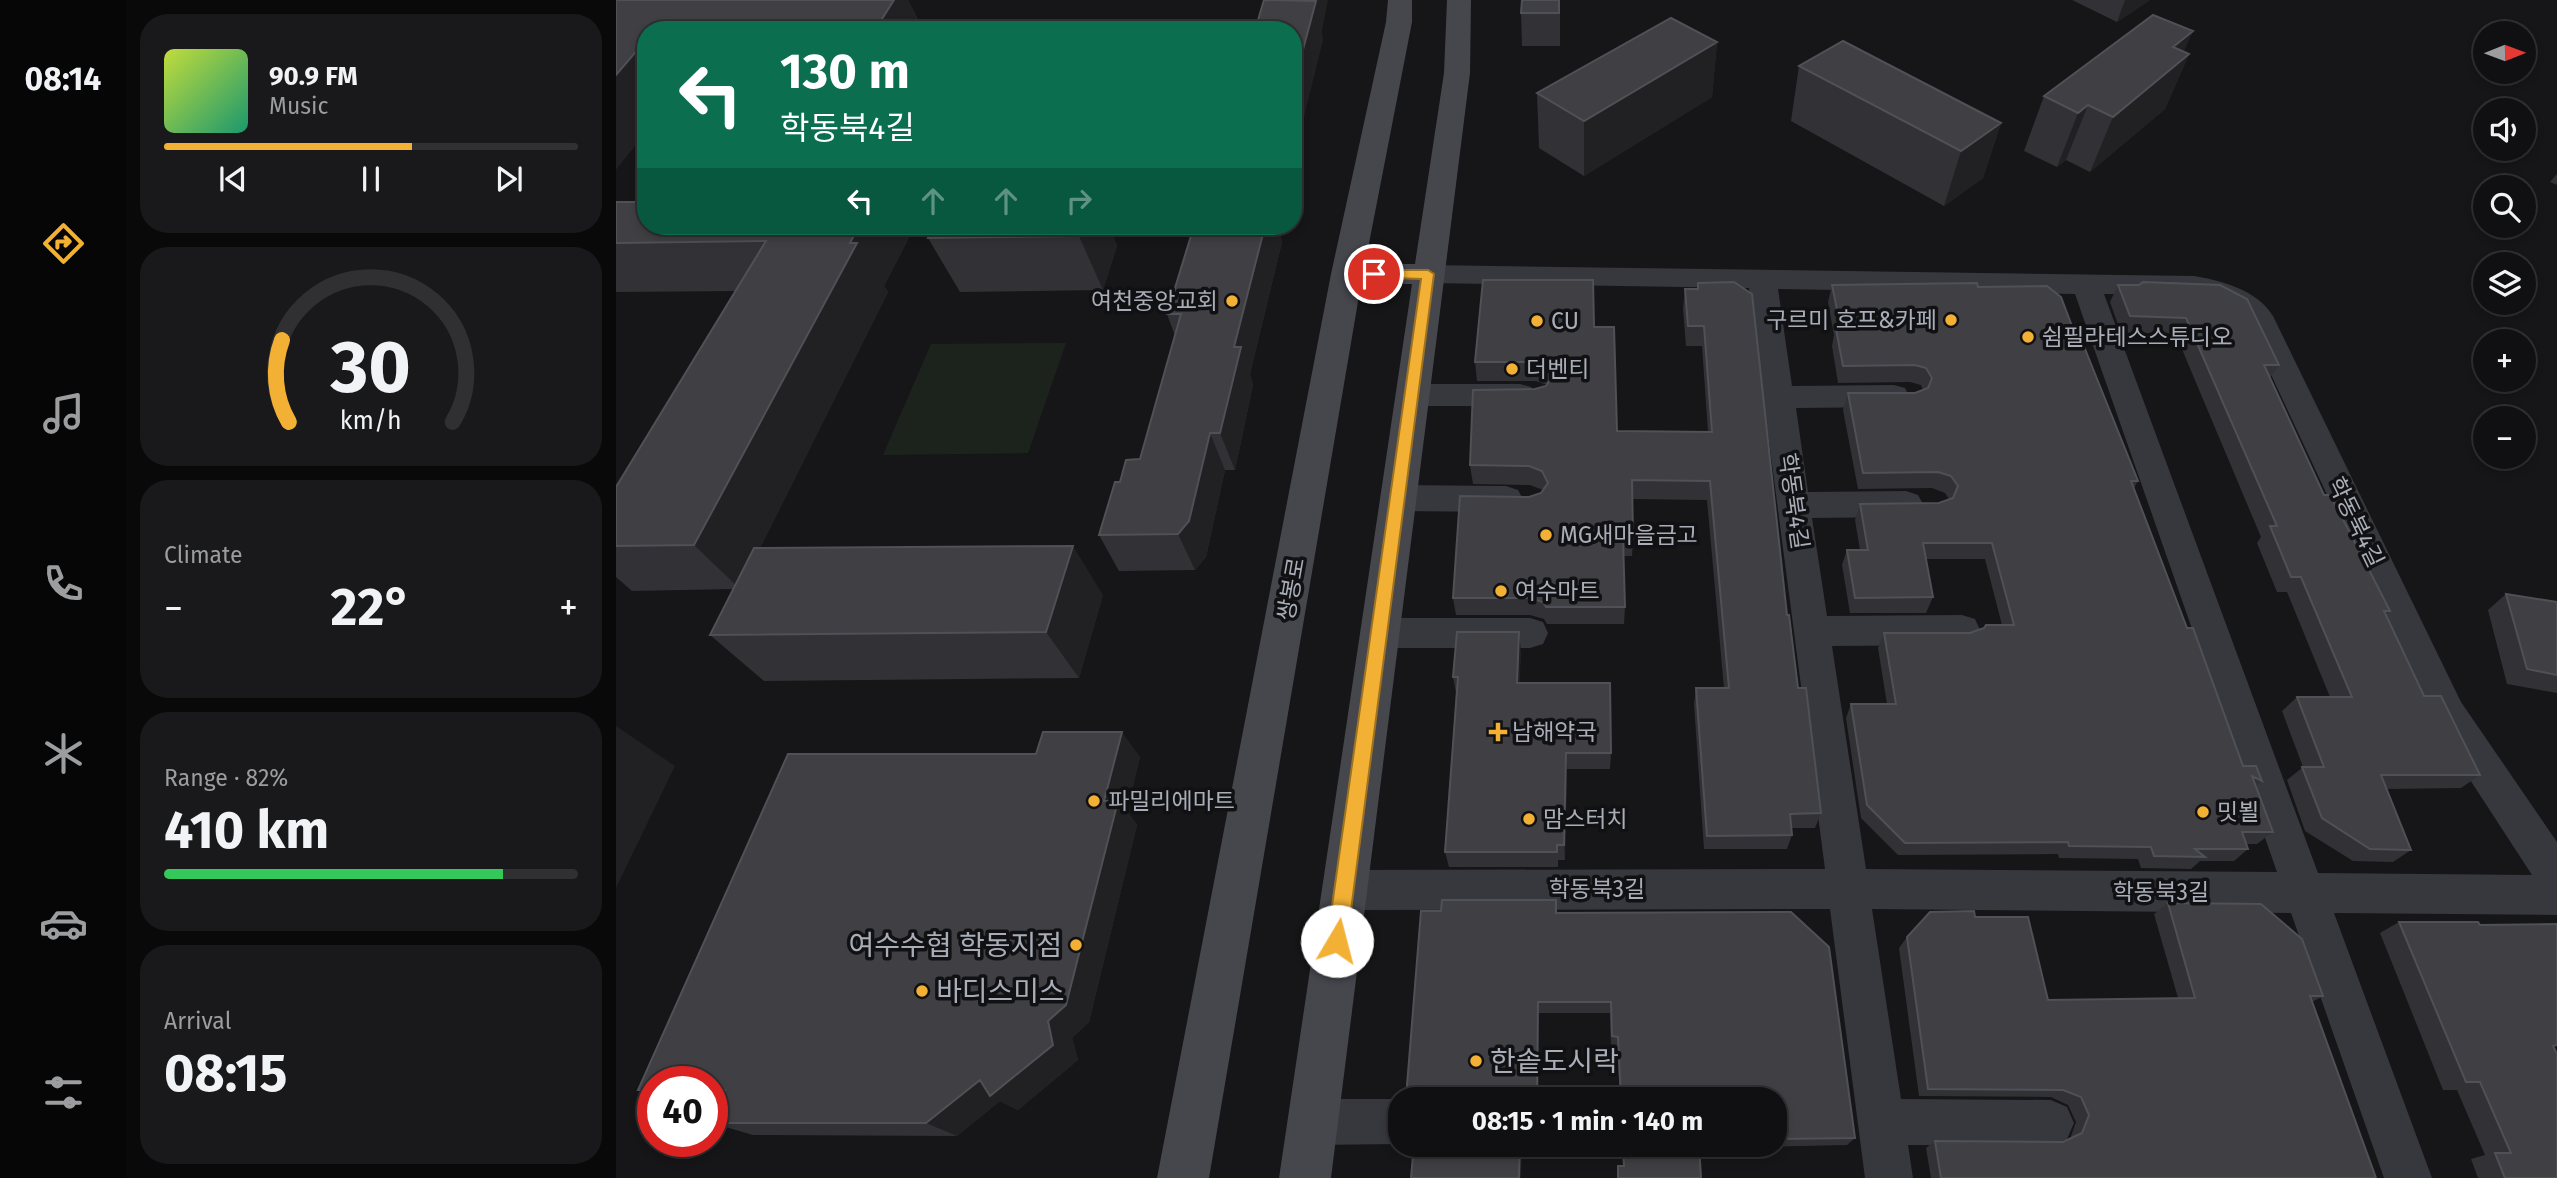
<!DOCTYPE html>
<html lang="en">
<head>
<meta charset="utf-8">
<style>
	:root { --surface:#101012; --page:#19191b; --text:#f1f3f6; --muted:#9c9d9f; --line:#303032; --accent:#f2b134 }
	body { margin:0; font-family:"Fira Sans","Noto Sans KR",sans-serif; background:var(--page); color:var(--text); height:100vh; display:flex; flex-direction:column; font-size:26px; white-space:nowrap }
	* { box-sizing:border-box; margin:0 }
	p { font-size:23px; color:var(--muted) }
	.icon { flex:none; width:38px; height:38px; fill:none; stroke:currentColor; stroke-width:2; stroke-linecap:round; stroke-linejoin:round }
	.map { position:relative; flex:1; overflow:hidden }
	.panel { display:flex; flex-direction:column; gap:14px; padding:14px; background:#09090a; width:490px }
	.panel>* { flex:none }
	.hud { position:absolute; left:21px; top:21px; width:665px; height:214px; border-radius:28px; box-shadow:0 4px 10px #0003,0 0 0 2px var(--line); background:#0b6e4f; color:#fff; overflow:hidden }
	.needle { width:46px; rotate:89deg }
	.buttons { position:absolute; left:1857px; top:21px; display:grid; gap:14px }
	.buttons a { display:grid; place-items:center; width:63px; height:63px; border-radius:50%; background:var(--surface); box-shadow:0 4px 10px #0003,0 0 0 2px var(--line); font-size:35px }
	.speed { position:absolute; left:21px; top:1066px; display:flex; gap:14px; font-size:35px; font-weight:700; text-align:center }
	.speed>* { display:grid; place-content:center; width:91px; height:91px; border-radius:50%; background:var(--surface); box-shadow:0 4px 10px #0003,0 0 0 2px var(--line); line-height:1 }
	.speed .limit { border:10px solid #d22; background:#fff; color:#111 }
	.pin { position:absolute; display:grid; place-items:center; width:60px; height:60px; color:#fff; margin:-30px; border:4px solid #fff; border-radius:50%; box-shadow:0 2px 7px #0007 }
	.me { position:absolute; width:77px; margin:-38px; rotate:8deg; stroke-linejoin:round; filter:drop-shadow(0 0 5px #0008) }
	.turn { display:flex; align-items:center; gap:24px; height:147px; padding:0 28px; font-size:32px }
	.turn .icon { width:91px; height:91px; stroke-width:2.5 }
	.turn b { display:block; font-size:49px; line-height:60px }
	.lanes { display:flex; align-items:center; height:66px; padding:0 28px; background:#0003; justify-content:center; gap:35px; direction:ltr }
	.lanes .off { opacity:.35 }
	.big { font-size:52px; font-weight:700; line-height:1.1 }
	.panel .card { flex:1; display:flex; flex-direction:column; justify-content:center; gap:10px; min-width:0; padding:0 24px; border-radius:28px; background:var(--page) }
	.panel .dial { align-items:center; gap:0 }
	.dial svg { height:182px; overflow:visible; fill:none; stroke:var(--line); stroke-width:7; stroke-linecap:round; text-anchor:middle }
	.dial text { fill:var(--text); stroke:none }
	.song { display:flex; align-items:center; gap:21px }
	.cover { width:84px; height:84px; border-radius:10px; background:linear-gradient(135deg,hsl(70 70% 55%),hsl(160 70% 35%)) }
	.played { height:7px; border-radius:4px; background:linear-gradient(90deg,var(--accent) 60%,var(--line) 60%) }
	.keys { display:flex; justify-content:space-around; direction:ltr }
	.heat { display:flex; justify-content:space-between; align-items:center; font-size:38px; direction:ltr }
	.charge { height:10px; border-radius:5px; background:linear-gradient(90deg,#34c759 82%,var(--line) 0) }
	.trip { position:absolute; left:772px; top:1087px; width:399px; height:70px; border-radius:28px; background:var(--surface); box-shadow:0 4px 10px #0003,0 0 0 2px var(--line); font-weight:700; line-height:70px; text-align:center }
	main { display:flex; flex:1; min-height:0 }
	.tabs { display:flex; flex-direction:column; width:126px; justify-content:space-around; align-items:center; background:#060607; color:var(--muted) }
	.tabs .icon { width:49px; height:49px }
	.tabs .current { color:var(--accent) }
	.tabs b { font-size:32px; color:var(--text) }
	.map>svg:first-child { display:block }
	.green { fill:#1c231d }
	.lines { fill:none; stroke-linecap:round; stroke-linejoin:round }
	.street { fill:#37383d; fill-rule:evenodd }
	.secondary { fill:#45474d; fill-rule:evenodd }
	.wall { fill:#323236 }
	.shaded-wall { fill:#212124 }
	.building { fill:#3f3f44; stroke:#4f5156; stroke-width:2 }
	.route { fill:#f2b134; stroke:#9d7322; stroke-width:2 }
	.poi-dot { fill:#f2b134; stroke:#111113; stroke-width:2.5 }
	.labels { text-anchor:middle; stroke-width:7; stroke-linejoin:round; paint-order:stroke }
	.poi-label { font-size:23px; fill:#a8adb8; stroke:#111113; text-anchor:start }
	.street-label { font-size:23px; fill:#a8adb8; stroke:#111113 }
	.near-poi-label { font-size:28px; fill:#a8adb8; stroke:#111113; text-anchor:start }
</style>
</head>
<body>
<main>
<nav class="tabs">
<b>08:14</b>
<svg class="icon current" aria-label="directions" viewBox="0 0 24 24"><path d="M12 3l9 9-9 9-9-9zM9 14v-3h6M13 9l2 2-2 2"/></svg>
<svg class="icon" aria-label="music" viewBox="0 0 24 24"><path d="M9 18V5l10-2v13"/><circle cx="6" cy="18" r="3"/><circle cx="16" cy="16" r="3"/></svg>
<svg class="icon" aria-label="phone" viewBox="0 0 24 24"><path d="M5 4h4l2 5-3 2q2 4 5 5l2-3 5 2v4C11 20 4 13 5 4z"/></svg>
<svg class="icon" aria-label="climate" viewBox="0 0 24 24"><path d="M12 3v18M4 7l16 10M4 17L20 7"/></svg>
<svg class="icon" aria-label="car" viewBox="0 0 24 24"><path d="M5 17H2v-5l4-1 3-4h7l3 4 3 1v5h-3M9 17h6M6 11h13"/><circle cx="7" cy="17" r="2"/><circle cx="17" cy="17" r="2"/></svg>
<svg class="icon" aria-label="filters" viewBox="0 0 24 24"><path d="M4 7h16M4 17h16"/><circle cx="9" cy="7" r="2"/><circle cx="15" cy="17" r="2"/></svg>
</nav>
<section class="panel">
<div class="card">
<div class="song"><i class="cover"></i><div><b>90.9 FM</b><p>Music</p></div></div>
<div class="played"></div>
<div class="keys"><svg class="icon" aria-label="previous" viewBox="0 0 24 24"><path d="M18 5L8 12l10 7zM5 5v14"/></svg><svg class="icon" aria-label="pause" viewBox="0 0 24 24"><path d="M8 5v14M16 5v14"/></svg><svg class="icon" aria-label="next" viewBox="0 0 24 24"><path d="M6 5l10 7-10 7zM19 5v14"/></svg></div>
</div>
<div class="card dial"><svg viewBox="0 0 100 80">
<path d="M14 69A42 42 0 1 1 86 69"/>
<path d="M14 69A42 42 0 0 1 11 33" stroke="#f2b134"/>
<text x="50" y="56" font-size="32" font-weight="700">30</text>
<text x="50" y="72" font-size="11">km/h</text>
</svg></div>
<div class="card"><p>Climate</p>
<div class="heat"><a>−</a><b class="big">22°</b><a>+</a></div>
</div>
<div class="card"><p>Range · 82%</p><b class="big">410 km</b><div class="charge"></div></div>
<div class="card"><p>Arrival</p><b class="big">08:15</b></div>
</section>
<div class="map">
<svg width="1941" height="1178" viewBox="0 0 1941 1178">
	<rect width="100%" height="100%" fill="#161618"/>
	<!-- green -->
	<path class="green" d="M450,343L412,453L267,455L315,344Z"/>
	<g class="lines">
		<!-- street -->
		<path class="street" d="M812,265L1578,276C1607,281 1641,290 1657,316L1845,702L1941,842V915L1718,913L1816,1178H1768L1675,913L1256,909L1285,1099L1435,1100L1451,1107L1458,1123L1451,1139L1435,1146L1292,1145L1297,1178H1249L1214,909L728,910L713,904L707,890L713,876L728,870L1209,869L1133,288L812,283L802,281L798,274L802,267ZM1162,289L1459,294L1661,872L1250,869L1216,646L1346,645L1359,641L1364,630L1359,619L1346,615L1211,616L1196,518L1290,517L1302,513L1307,504L1302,495L1290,491L1192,492L1180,408L1278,407L1289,404L1293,396L1289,388L1278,385L1176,386ZM1488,294C1535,295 1594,285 1630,321L1819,726L1916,875L1702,873Z
			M796,384H904L915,387L919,395L915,403L904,406H796L785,403L781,395L785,387Z
			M781,485L890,486L902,490L907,499L902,508L890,512L781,511L769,507L764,498L769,489Z
			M763,618H914L927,622L932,633L927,644L914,648H763L750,644L745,633L750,622Z
			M696,1099H785L786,1144L696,1145L680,1138L673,1122L680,1106Z"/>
		<!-- secondary -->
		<path class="secondary" d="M772,0H796V22L749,264H799L828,73L831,0H855L854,73L715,1178H663L796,284H745L593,1178H541L715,274L770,22Z"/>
	</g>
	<!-- wall -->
	<path class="wall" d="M0,0H292L303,22H358L361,30H30V132L0,169Z
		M944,0V46H906L905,13Z
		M1456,0H1534L1501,22Z
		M1101,42L1096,97L968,176L923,148L921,93Z
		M1568,52L1573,54L1549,109L1474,172L1450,160L1441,167L1408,151L1428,96Z
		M1183,66L1385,123L1367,178L1328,206L1175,121Z
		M1941,174V185L1934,182Z
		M0,202L299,226L268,286L272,292L144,548L487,595L463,678L148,681L94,635L117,589L16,591L0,577V487L120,291L0,292Z
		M493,226L501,246L487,290L344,292L312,238Z
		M578,226H662L666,242L634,374L637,385L619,470H609L590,557L579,570L503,571L483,535L504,482L524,459L559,336L551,314Z
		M1082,283L1171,615L1182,688L1205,813L1199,828H1175L1176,835L1171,849H1088L1078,704L1080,688H1108L1091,500L1016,499L1017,539L1016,556H1007L1009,607L1008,624H931L928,619L914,615H840L837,598L913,497L925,493L927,490L914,485L857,484L854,465L919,389L930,386L931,385L920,381H861L859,362L978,327L1001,431L1092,432L1086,346H1070L1067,309L1069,289H1081Z
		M1216,285L1362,287L1462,342L1522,481L1518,488L1571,628L1627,766L1646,781L1640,786L1657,832L1641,844H1630L1632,849L1618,861H1584L1575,869L1525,868L1522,859L1443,858L1442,854L1282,855L1245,818L1230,718L1235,704H1271L1262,648L1268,633H1354L1386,625L1369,559H1310L1317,597L1310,613H1234L1226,565L1231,550H1244L1239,520L1244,504L1323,503L1333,499L1329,493L1316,488L1242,489L1227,410L1232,393H1299L1307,390L1305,385L1294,382L1222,383L1216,346L1218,335L1212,302Z
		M1502,285H1523L1663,365L1654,378L1708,495L1774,611L1770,615L1808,696L1864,775L1845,788L1770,789L1795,850L1777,862L1737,861L1689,831L1671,780L1687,767L1666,711L1681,697H1714L1671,592H1661L1641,543L1645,537L1560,335L1505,333L1494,302Z
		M1890,594L1941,602V693L1891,684L1872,610Z
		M905,651L903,683L995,753L994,769H951L949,860H942V867H833L829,852L840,693L837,677Z
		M420,754L524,757L511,811L521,825L473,1022L456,1038L462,1060L402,1110L384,1101L341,1136L137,1135L96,1123L103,1104H96V1082H37V1094L22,1090Z
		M1552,903L1707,996L1696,1002L1760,1178H1315L1310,1148L1319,1141L1447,1142L1454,1139L1460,1122L1452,1105L1435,1097L1303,1096L1283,948L1291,937L1359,917L1432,1000L1562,998L1538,914Z
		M941,913L1239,1138L1231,1145L1084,1148L1085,1178H1002V1166H1007L1006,1144H1158V1099H1004L1001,1046H995L994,1013H923V1099H791L790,1098Z
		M1783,922L1937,1046L1941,1178H1862L1855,1159L1869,1155L1841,1090H1827L1764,933Z"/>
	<!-- shaded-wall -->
	<path class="shaded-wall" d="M278,0H292L306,30L264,22Z
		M696,0H712L706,31L707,40L677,162V87Z
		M1509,0H1534L1501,22Z
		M358,22L361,30H354Z
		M1577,31L1563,63L1573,54L1549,109L1474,172L1497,117L1557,47Z
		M30,40V132L0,169V75Z
		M1101,42L1096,97L968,176V121Z
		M1472,105L1450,160L1441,167L1462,113Z
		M1385,123L1367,178L1328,206L1345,151Z
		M243,226H299L268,286L272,292L124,589L78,545Z
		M466,226H493L501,246L487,290L463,236Z
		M649,226H662L666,242L634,374L637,385L619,470L604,433L618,347Z
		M594,433L609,470L590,557L579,570L562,534Z
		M457,546L487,595L463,678L430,632Z
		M903,632L905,651L903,701L901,683Z
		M0,726L59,766L0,888Z
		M506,732L524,757L511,811L521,825L473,1022L456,1038L462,1060L402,1110L384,1101L341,1136L310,1123L432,1021Z
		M950,753L951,769L949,860L948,845Z
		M922,1002L923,1013V1099L921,1095Z
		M904,1144H906L905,1178H903Z"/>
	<!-- building -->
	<path class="building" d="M1,0H278L264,22H358L354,30H129L133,25H43L39,30H30V40L0,75V1Z
		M648,0L700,1L677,87V30H639Z
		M906,0H943V13H905Z
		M1537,15L1577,31L1557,47L1573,54L1497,117L1472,105L1462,113L1428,96Z
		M1055,18L1101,42L968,121L921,93Z
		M1227,41L1385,123L1345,151L1183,66Z
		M0,202H30V226H243L234,243H241L78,545L0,546V487L150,241L0,243Z
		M318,226H466L463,236L312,238Z
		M578,226H649L618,347H625L604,433H594L573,521L562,534L483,535L499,482H504L510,460L524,459L565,314H551Z
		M867,280H977L978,327H998L1001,431L1096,432L1088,326H1072L1069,289H1082V283L1118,282L1136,294L1171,615H1173L1182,688H1190L1205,813L1174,814L1176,835L1091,836L1080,688H1113L1094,481L1016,480L1017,539H1007L1009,607H930L927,602L913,598H837L844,496L913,497L925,493L932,483L926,471L913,466L854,465L857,390L919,389L930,386L936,377L932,367L919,362H859Z
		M1527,282L1604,285L1631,299L1663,365H1648L1708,495H1714L1744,552L1774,611H1768L1808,696H1825L1864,775H1765L1795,850L1754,849L1706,818L1686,767H1708L1681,697H1736L1685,577H1675L1654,526H1661L1570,318L1514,316L1502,285H1523Z
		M1361,283L1362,287L1431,286L1445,297L1462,342L1465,339L1522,481H1515L1571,628H1577L1627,766H1640L1646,781L1636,776L1657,832H1626L1632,849H1579L1589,857L1538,856L1535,847L1453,846L1452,842L1289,843L1251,805L1235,704H1280L1268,633H1354L1368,628L1370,625H1398L1376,543H1307L1317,597L1239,598L1231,550H1252L1244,504L1323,503L1337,498L1342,486L1335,476L1322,472L1247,473L1232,393H1299L1312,388L1316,378L1310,368L1299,365L1227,366L1220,329H1225L1216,285Z
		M457,546L430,632L94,635L138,548Z
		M1890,594L1941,602V675L1911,669Z
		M841,632H903L901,683H994L995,753H950L948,845H941V852H829L842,677H837Z
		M427,732H506L488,801H502L450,1005L432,1021L437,1045L374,1096L364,1080L310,1123H96L109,1090H96V1082H37V1090H22L172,754H420Z
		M826,900H940V913L1175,912L1213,947L1239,1138L1158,1139V1099H1005L1002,1037L996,1036L995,1002H922L921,1095H905V1099H801V1097L790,1098L805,911H825Z
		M1552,903L1645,904L1686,939L1707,996H1694L1760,1178H1325L1319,1141L1447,1142L1466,1133L1473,1115L1465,1097L1447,1090L1312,1089L1291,937L1314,912L1358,911L1359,917H1412L1432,1000L1579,998Z
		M1783,922H1862L1864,925L1941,924V1045L1937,1046L1941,1054V1178H1889L1879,1153H1895L1864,1082H1850Z
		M798,1144H904L903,1178H795Z
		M1007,1144H1083L1085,1178H1002V1166H1008Z"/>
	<!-- route -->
	<path class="route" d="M758,270H812L818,274L731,941L728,948L721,951L714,948L711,941L805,279L753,277V271Z"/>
	<!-- markers -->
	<g class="poi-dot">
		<circle cx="616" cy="301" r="7"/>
		<circle cx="1335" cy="320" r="7"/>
		<circle cx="921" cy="321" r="7"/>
		<circle cx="1412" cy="337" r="7"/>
		<circle cx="896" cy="369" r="7"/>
		<circle cx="930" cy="535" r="7"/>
		<circle cx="885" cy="591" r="7"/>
		<path d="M878.5 721.5h7v7h7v7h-7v7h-7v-7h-7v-7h7z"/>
		<circle cx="478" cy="801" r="7"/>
		<circle cx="1587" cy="812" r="7"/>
		<circle cx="913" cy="819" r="7"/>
		<circle cx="460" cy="945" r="7"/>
		<circle cx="306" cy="991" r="7"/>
		<circle cx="860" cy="1061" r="7"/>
	</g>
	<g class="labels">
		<!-- poi labels -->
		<g class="poi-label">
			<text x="602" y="309" text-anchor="end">여천중앙교회</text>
			<text x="1321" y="328" text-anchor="end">구르미 호프&amp;카페</text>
			<text x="935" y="329">CU</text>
			<text x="1426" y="345">쉼필라테스스튜디오</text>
			<text x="910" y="377">더벤티</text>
			<text x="944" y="543">MG새마을금고</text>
			<text x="899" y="599">여수마트</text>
			<text x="896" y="740">남해약국</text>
			<text x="492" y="809">파밀리에마트</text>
			<text x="1601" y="820">밋뵐</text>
			<text x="927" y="827">맘스터치</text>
		</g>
		<!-- street labels -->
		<g class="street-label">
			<text transform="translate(1178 501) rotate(82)" y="8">학동북4길</text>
			<text transform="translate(1740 522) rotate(64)" y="8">학동북4길</text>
			<text transform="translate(675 589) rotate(-80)" y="8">쌍봉로</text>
			<text x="981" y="897">학동북3길</text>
			<text x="1545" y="900">학동북3길</text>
		</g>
		<!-- near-poi labels -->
		<g class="near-poi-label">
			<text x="446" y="955" text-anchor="end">여수수협 학동지점</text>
			<text x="320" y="1001">바디스미스</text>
			<text x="874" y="1071">한솥도시락</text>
		</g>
	</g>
</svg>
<div class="buttons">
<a><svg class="needle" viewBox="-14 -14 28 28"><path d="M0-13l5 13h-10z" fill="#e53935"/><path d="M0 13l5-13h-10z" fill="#9c9d9f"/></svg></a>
<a><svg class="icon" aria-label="sound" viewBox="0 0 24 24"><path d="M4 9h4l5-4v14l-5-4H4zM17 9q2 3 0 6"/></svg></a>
<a><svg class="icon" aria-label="search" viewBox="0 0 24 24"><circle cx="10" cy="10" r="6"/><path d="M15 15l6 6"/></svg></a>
<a><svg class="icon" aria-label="layers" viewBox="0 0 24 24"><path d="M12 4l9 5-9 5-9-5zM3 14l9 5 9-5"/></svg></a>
<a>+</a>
<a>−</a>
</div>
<div class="speed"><div class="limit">40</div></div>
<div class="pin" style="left:758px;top:274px;background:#d93025"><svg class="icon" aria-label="arrive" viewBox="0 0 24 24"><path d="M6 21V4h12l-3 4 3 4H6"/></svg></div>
<svg class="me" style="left:721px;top:941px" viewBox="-20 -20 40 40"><circle r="19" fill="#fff"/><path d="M0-13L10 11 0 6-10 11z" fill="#f2b134"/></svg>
<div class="trip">08:15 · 1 min · 140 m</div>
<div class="hud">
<div class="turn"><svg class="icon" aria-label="left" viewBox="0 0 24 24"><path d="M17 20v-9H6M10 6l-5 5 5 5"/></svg><div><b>130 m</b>학동북4길</div></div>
<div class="lanes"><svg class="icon" aria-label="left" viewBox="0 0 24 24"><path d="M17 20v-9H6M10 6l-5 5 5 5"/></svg><svg class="icon off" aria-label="ahead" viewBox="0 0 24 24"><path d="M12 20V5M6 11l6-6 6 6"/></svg><svg class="icon off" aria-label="ahead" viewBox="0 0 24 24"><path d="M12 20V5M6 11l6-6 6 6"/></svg><svg class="icon off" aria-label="right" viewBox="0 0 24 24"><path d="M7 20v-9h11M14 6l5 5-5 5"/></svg></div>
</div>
</div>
</main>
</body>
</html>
